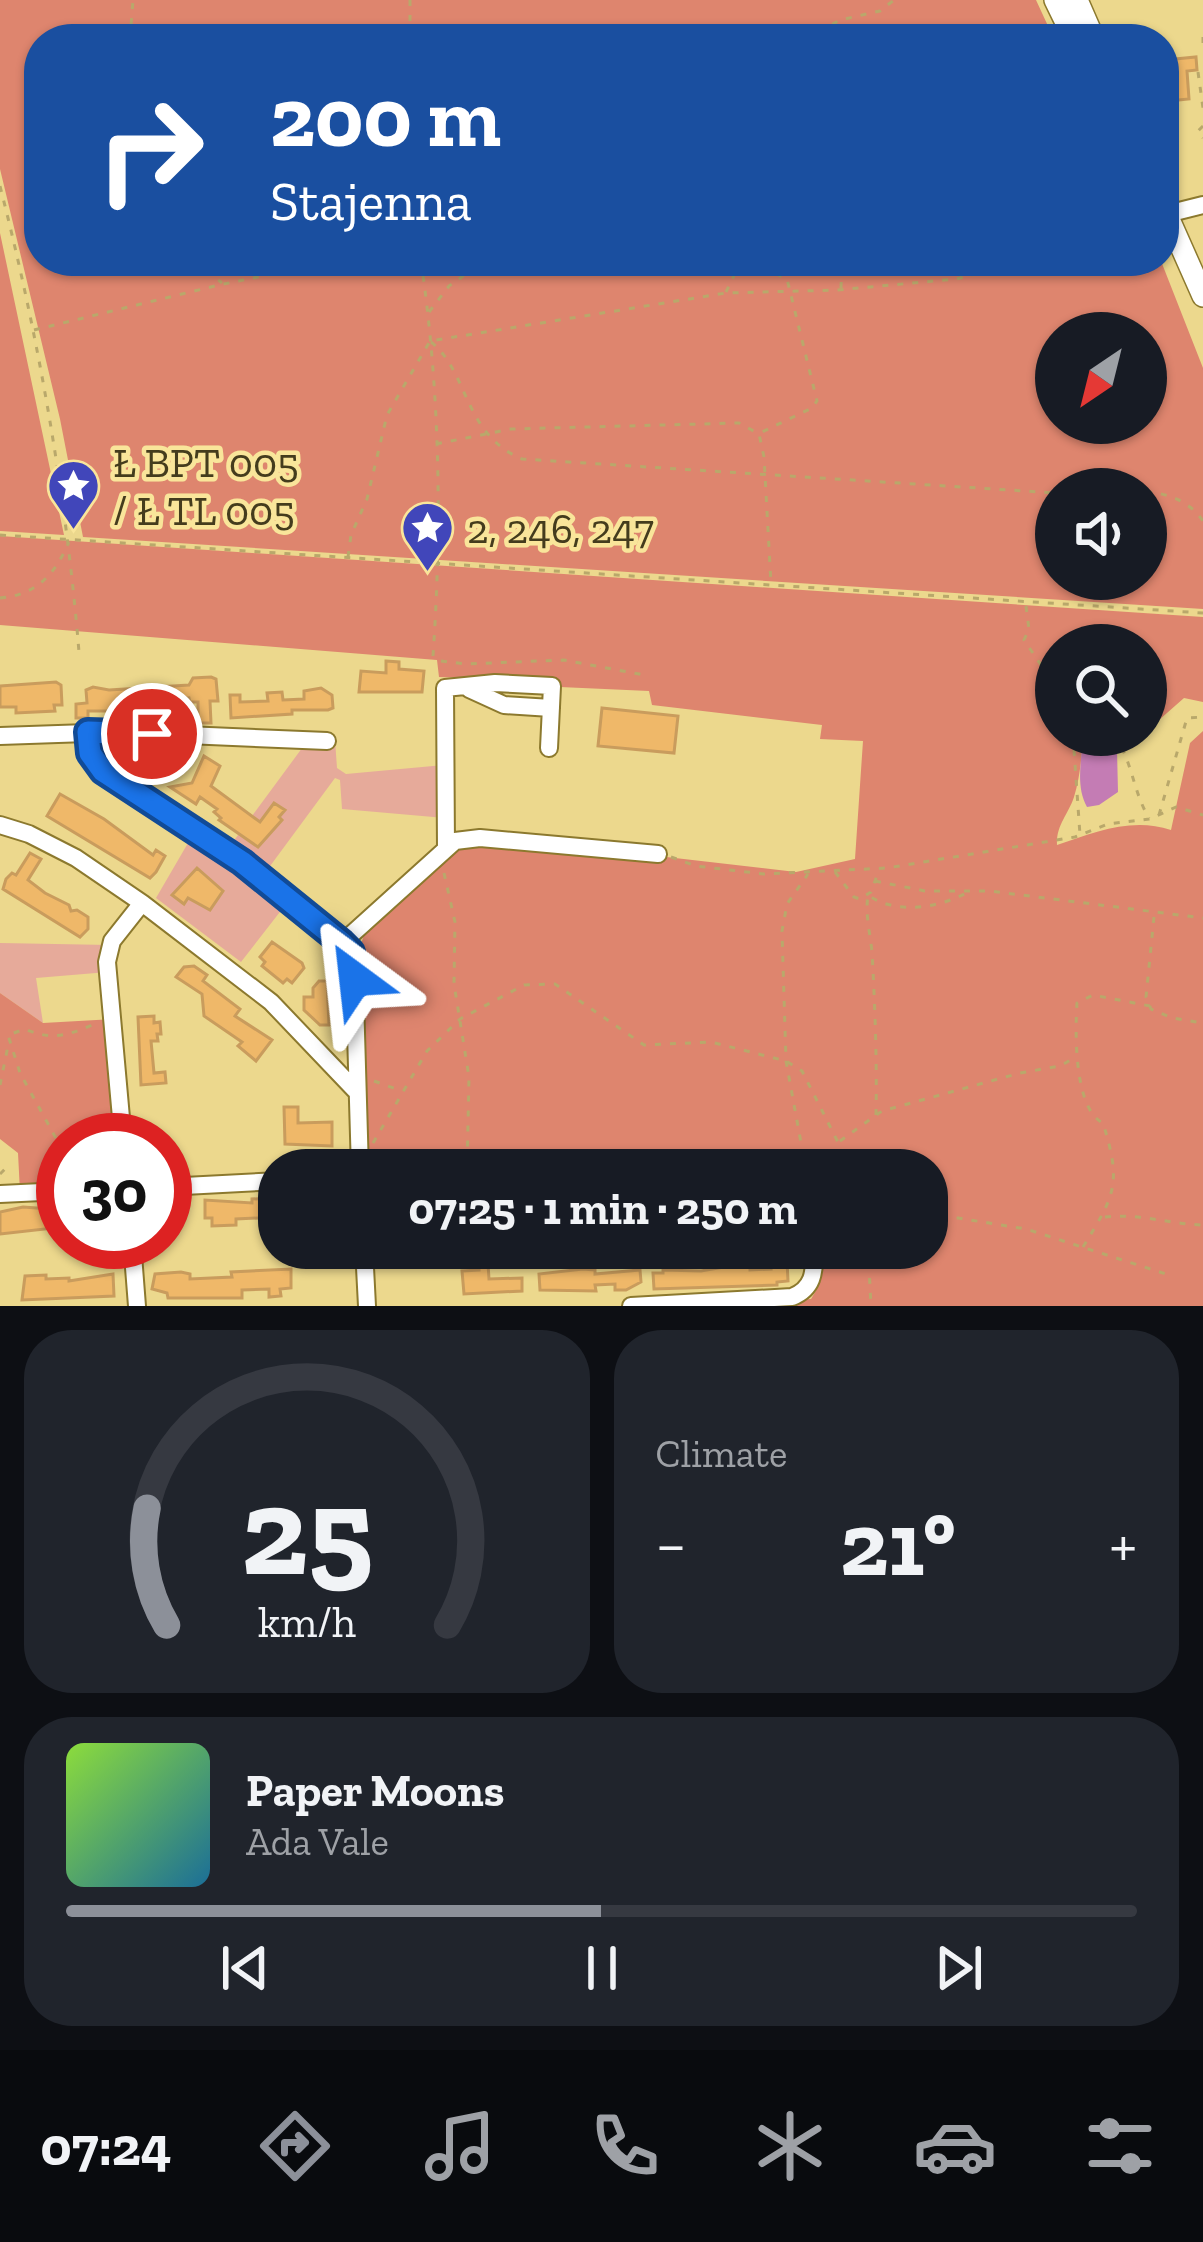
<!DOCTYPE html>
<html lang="en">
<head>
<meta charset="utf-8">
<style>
	:root { --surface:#171b24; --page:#20242c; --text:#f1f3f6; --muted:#9ea1a6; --line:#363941; --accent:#8c9099 }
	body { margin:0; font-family:"Zilla Slab",serif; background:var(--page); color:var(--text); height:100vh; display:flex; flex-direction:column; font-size:45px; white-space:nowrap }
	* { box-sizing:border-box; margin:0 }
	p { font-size:39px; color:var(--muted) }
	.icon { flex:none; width:66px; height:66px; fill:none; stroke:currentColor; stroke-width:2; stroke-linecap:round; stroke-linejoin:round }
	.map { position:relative; height:1306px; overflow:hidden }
	.drawer { display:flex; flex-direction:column; gap:24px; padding:24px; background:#0d0f14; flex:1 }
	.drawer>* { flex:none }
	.hud { position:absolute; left:24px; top:24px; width:1155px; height:252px; border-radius:48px; box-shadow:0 3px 9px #0004; background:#1a4fa0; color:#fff; overflow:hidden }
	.needle { width:78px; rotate:215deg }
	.controls { position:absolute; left:1035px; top:312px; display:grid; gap:24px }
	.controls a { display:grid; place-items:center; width:132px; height:132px; border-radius:50%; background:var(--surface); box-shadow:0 3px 9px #0004; font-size:60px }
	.speed { position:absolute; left:36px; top:1113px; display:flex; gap:24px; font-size:60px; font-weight:700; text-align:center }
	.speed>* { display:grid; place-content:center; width:156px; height:156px; border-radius:50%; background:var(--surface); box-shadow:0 3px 9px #0004; line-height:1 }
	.speed .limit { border:18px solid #d22; background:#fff; color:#111 }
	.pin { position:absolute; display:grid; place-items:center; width:102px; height:102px; color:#fff; margin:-51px; border:6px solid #fff; border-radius:50%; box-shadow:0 3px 12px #0007 }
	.me { position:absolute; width:132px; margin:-66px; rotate:330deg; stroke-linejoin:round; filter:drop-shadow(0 0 9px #0008) }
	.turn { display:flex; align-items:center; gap:42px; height:252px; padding:0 48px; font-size:54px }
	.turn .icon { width:156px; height:156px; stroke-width:2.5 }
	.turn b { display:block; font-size:84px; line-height:102px }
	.big { font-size:90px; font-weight:700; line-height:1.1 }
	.drawer .tile { flex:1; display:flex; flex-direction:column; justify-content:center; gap:18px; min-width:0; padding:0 42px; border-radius:48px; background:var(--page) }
	.drawer .dial { align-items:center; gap:0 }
	.dial svg { height:312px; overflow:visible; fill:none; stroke:var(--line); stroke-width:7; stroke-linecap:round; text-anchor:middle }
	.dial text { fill:var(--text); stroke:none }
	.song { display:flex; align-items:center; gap:36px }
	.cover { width:144px; height:144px; border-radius:18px; background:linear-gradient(135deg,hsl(90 70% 55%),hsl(200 70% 35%)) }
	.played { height:12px; border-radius:6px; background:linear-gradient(90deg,var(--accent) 50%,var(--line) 50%) }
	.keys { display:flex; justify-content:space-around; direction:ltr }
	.heat { display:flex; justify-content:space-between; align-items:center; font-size:66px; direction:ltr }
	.drawer .tiles { flex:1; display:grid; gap:24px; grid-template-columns:1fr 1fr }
	.tile:last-child { grid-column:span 2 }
	.trip { position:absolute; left:258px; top:1149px; width:690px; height:120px; border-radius:48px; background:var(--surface); box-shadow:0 3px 9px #0004; font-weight:700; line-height:120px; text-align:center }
	.dock { display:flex; height:192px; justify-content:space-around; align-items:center; background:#090b0e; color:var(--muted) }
	.dock .icon { width:84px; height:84px }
	.dock .current { color:var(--accent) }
	.dock b { font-size:54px; color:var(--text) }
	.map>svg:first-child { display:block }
	.green { fill:#e6aa9a }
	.forest { fill:#de856e; fill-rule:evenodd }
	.water { fill:#c47cb4 }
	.building { fill:#efb869; stroke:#c99c5d; stroke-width:3 }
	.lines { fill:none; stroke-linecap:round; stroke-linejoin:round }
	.minor-casing { stroke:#8c792e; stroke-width:20 }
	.major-casing { stroke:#8c792e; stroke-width:24 }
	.path { stroke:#b9a86b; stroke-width:3; stroke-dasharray:6 9; stroke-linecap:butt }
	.minor { stroke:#fff; stroke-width:16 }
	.major { stroke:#fff; stroke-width:21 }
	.route-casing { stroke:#114b97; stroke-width:30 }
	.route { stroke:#1a73e8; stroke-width:21 }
	.labels { text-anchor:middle; stroke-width:9; stroke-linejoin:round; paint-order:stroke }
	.poi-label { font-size:42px; fill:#443c1d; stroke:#f9e59a; text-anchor:start }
</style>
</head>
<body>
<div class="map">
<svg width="1203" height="1306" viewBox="0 0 1203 1306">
	<rect width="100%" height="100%" fill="#ecd88d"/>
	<!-- green -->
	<path class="green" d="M308,740H335L337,768L346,774L444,765L445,818L342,809L340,780L335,778L262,877L290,899L241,962L156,898L195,831L227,850Z
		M0,943L110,945L108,972L36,978L43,1023L0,993Z"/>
	<!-- forest -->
	<path class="forest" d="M0,0H1036L1054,39H39V261H1161L1203,368V609L83,537L60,419L0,169ZM1146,333V423H1056V333ZM1146,489V579H1056V489Z
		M0,233L64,535L0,531Z
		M0,536L1203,617V702L1184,698L1159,720L1146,725V645H1056V735H1083C1082,756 1080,777 1074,797C1068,815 1056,825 1057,845C1095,832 1132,817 1171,830L1190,743L1203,731V1306H664L811,1299L817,1289L813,1248H927V1170H365L369,1144L362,1116L358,954L371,912L387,889L410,871L475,835L796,872L855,859L863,741L820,739L822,725L652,705L649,691L560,687L559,681L439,677L437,660L0,625Z
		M0,993L43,1023L114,1019L126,1140H63V1190L20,1192L18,1153L0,1139Z"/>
	<!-- water -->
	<path class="water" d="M1083,735H1109L1117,750L1118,792L1099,805L1087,807C1075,785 1082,760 1083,735Z"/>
	<!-- building -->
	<path class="building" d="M1196,57L1197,70L1187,71L1189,99L1168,101L1164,60Z
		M386,661L399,662V669L424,671L422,692H359L361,671L386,673Z
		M211,677L216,679L218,701H210L211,723H198V702H190L189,698L172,700L167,706L160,701L142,702L143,711H88V718H76V704L87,703L86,690L93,687L109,690L189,685L193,678Z
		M56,682L61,685L62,705H54L55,711L16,713V707H0V686Z
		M321,688L332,695L333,708L328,710H292V714L231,718L230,695H240V702L268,701L267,693L282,692L283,700L304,699V691Z
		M602,708L678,716L674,753L598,746Z
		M204,756L220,766L211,786L260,822L274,803L285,810L279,817L282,820L258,847L219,820L221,818L214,812L217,809L200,797L196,804L170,787L192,783Z
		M60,794L104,819L153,855L156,850L165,856L156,872L150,878L47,816Z
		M30,853L41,859L28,880L45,893L69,905L71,911L77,910L88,917V929L80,937L3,889L6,879L12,873L16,875Z
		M197,868L223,891L210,910L188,898L184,904L172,895Z
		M272,942L302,963L304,968L292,983L287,979L283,983L262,966L265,962L260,957Z
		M194,966L207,975L203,981L240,1009L235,1016L272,1040L256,1061L238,1046L242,1042L204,1016L202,994L176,977L184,967Z
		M319,981H327L329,1025H320L304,1010V997H313V988Z
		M154,1016V1023L160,1022L161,1034H157L158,1041H151L154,1073L165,1072L166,1083L141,1085L138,1017Z
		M284,1107H298V1123L332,1122V1146L285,1144Z
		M279,1198V1217L236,1219V1225L212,1226V1218H205V1200L252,1203V1199Z
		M23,1207L63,1210V1227L0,1234V1212Z
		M478,1248H487L489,1279L522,1278V1291L464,1294L462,1271L479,1270Z
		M770,1261H787L788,1281L777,1282V1285L654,1289L653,1273H663V1270L701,1271L741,1264L750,1266V1270L771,1269Z
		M291,1269V1288L280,1289L281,1296L269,1297V1289L242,1290V1298H168L167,1293L152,1289L155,1274L181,1272L190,1274V1279L232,1277L231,1272Z
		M583,1269L595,1270V1274L640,1270L641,1282L626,1290H615V1284L595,1285L596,1291L540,1290L539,1274Z
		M113,1274L114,1296L22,1300L25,1276L46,1275V1279L69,1278V1281Z"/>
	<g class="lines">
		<defs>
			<path id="minor" d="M1167,214L1203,205
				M469,689L504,705L551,708
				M89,732L90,753L103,771L242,863L351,952L354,964L360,1170
				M0,736L116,732L327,741
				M0,825L29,834L76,858L142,903L271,1002L355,1090
				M446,848L445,688L495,683L552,686L549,748
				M342,943L455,841L480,838L658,854
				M123,1140L107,962L112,941L142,903
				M165,1187L279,1181
				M0,1194L63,1191
				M132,1242L137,1306
				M364,1248L367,1306
				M631,1306L792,1297C815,1288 814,1270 815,1248"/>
			<path id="major" d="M1055,0L1074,39
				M1077,0L1094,39
				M1164,208L1203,296"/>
		</defs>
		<!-- minor casing -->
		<use href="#minor" class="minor-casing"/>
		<!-- major casing -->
		<use href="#major" class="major-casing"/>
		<!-- path -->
		<path class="path" d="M410,0V39
			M1203,37V45
			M130,39L133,0
			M806,39L840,20L880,11L894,0
			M1198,72L1203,108
			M1203,126L1198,131L1203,138
			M1164,172L1173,194
			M0,186C39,339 66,494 79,652
			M195,261L222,283
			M421,261C440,391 442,525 433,656
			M453,261L476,265
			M749,261L787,279L817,401L812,408L760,433
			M841,288L842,261
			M726,292L741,261
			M429,312L449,286L484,261
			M34,330L219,285L336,261
			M431,342C469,372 463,434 522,459L1056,493
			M436,444L511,429L739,423L759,434L764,457L771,584
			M1146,492C1169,493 1190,502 1203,521
			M0,535L1203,613
			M348,557L351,535L367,499L387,415L430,341L726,293L837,290L956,279L1028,261
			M0,598C37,595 55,574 69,542
			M1026,606L1029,629L1024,640L1052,681L1056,695
			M441,661L465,664L564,660L644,675
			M1073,735L1080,835
			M1114,735C1132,759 1133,792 1149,818
			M1159,815L1187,718L1203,717
			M671,857L696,866L764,874L887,868L1075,837L1108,824L1150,819L1176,807L1203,815
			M835,872L854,897L860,899L871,892L879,870
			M444,873L455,922L454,984L469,1077L467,1170
			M875,881L925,891H990L1203,918
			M1154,917L1146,997L1151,1009L1172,1018L1203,1023
			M374,1081L399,1090
			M0,1085L8,1046
			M876,1115C877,1060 875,1006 872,952C870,932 865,915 868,895C895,915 940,908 968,892
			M840,1141L882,1111L1020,1073L1060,1066L1076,1057
			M373,1143L427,1051L460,1019L524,985L555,984L644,1045L711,1042L786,1061L802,1071L852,1170
			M63,1151L20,1073L8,1035L25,1029C54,1042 71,1034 99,1022
			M806,1170L786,1061L782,931L787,904L808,874
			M0,1174L5,1169
			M927,1213L1026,1229L1169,1275
			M1105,1217C1138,1213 1169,1224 1203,1225
			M1083,1247C1115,1195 1122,1184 1103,1123C1074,1109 1075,1033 1077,1003L1093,995L1150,1006
			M868,1248L871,1306"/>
		<!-- minor -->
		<use href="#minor" class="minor"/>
		<!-- major -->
		<use href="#major" class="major"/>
	</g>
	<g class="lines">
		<defs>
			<path id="route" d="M152,734L88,732L90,753L103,771L242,862L342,943L351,952L355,979"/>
		</defs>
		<!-- route casing -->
		<use href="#route" class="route-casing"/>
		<!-- route -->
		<use href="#route" class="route"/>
	</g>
	<!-- icons -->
	<defs>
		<symbol id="sight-pin" viewBox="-11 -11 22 30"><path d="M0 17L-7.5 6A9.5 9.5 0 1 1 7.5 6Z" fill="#4146ba" stroke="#f9e59a"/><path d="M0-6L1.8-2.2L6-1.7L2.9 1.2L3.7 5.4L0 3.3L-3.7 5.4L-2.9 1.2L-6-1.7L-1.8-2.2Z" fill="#fff"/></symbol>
	</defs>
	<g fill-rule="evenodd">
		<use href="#sight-pin" x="44" y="456" width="59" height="81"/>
		<use href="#sight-pin" x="398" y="498" width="59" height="81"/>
	</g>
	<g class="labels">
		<!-- poi labels -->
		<g class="poi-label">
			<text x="113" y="477">Ł BPT 005<tspan x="113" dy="48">/ Ł TL 005</tspan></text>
			<text x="467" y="543">2, 246, 247</text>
		</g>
	</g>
</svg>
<div class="controls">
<a><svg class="needle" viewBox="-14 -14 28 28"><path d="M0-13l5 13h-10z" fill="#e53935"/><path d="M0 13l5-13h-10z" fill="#9ea1a6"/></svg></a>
<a><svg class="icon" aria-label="sound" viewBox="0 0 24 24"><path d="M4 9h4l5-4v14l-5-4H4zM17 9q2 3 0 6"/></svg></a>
<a><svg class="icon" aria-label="search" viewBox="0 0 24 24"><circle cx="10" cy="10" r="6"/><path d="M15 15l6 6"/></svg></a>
</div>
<div class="speed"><div class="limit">30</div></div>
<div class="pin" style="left:152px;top:734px;background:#d93025"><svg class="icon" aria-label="arrive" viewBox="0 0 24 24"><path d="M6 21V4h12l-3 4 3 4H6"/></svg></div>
<svg class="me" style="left:355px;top:979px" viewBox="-20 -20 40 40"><path d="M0-17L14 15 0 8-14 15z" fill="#1a73e8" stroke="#fff" stroke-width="4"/></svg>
<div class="trip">07:25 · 1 min · 250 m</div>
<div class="hud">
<div class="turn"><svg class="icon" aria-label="right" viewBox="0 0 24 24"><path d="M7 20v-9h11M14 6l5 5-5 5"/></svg><div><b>200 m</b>Stajenna</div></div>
</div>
</div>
<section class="drawer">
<div class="tiles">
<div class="tile dial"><svg viewBox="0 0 100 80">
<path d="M14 69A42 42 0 1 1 86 69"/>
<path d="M14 69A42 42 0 0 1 9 39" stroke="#8c9099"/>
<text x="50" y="56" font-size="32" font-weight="700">25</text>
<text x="50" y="72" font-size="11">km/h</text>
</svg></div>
<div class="tile"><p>Climate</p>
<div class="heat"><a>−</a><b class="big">21°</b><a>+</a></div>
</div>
<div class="tile">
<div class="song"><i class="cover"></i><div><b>Paper Moons</b><p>Ada Vale</p></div></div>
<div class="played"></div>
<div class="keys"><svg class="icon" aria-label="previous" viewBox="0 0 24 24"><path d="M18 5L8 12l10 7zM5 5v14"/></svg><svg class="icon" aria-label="pause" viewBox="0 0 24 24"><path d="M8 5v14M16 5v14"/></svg><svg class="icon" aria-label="next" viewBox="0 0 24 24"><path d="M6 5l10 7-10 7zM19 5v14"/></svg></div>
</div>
</div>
</section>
<nav class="dock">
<b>07:24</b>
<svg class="icon current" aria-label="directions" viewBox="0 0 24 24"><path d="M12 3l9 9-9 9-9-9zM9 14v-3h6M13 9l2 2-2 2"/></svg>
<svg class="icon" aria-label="music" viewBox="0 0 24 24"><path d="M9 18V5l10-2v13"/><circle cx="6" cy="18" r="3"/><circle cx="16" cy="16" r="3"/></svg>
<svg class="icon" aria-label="phone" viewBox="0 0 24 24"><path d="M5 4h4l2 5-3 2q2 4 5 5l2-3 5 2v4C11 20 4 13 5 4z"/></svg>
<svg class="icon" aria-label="climate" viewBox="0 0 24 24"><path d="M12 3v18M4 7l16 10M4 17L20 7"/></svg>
<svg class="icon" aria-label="car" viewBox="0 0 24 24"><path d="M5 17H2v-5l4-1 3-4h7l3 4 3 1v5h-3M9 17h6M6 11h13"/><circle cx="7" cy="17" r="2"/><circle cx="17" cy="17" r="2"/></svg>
<svg class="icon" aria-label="filters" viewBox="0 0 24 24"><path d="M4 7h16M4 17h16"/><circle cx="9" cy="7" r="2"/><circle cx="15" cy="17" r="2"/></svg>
</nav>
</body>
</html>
